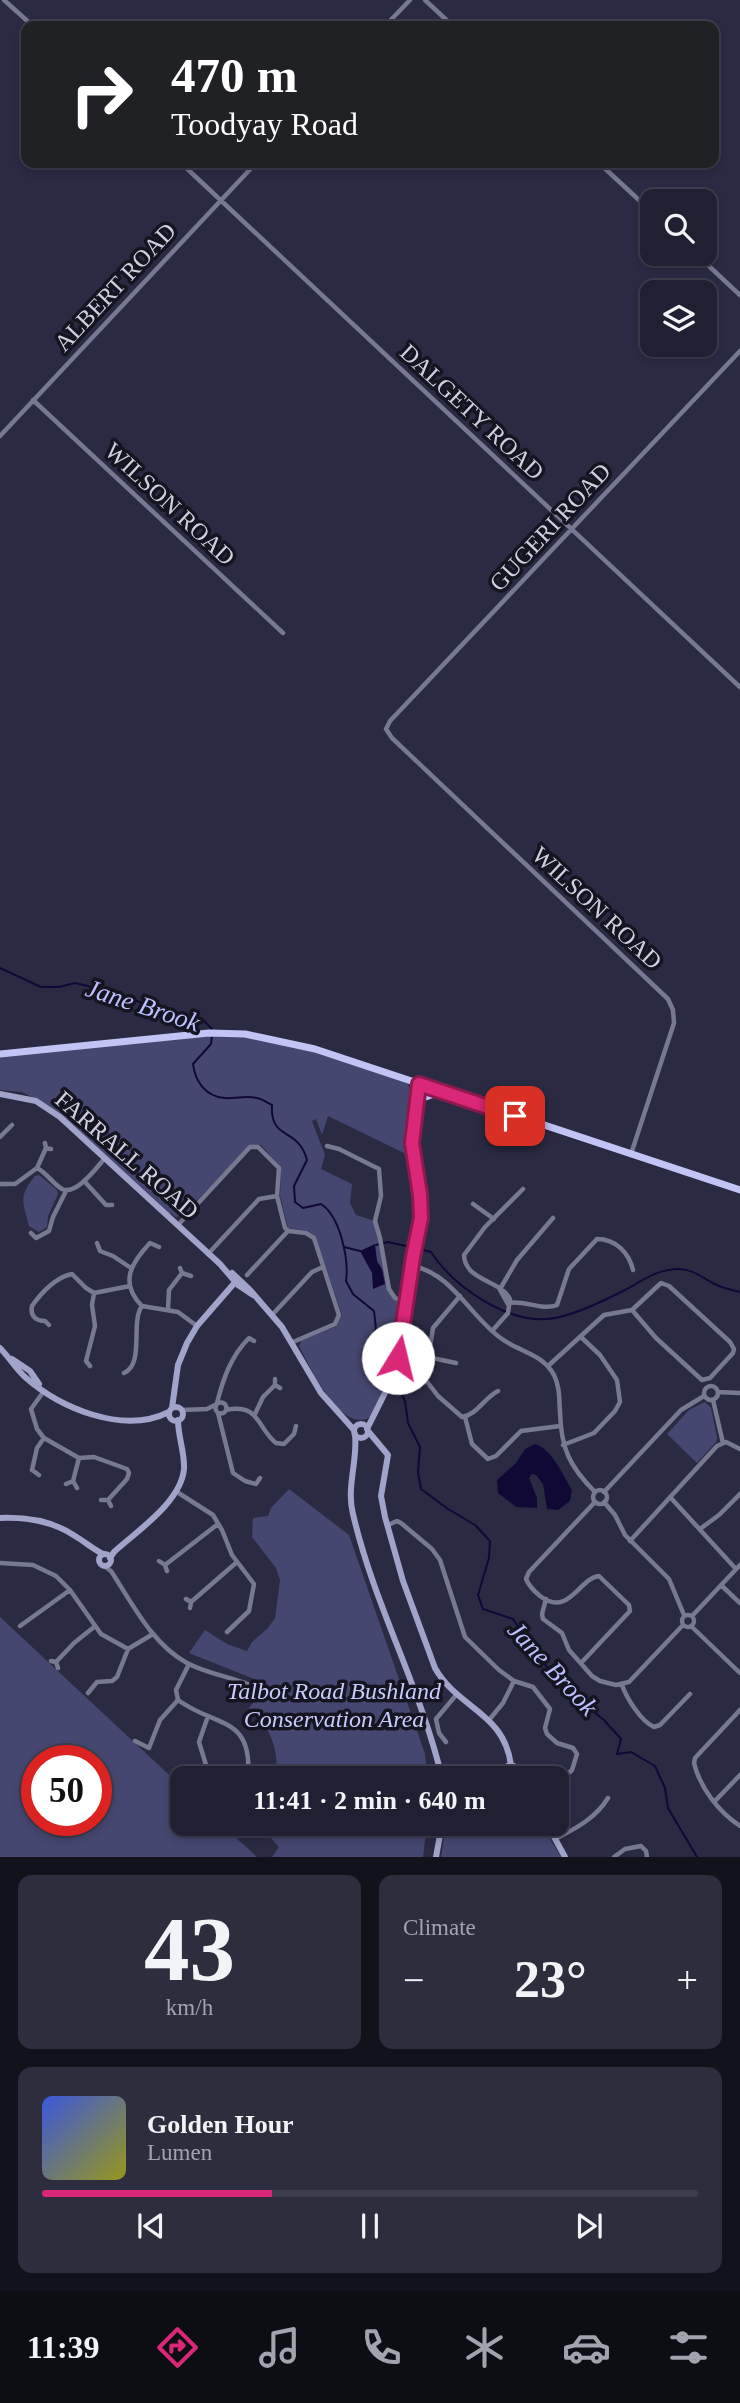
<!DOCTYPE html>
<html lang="en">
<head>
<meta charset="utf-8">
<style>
	:root { --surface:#202032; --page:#2d2d3e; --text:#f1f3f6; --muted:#a2a3ac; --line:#3d3e4d; --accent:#db2777 }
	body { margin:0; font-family:"Times New Roman",serif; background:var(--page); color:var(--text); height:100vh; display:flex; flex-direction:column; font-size:26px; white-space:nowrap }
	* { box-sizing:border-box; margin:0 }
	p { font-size:23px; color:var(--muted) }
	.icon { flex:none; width:38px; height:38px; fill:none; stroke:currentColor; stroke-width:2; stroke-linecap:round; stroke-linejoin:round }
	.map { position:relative; height:1857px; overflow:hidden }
	.drawer { display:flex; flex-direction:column; gap:18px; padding:18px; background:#12121c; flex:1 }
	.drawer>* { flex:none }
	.hud { position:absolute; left:21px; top:21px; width:698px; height:147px; border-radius:14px; box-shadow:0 4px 10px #0003,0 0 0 2px var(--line); background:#202124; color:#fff; overflow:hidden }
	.tools { position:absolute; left:640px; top:189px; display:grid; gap:14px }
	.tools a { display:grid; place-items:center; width:77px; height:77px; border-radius:14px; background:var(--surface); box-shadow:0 4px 10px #0003,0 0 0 2px var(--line); font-size:35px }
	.speed { position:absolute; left:21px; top:1745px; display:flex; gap:14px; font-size:35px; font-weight:700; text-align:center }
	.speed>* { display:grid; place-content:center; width:91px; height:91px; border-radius:50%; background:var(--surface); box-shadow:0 4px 10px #0003,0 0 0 2px var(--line); line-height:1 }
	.speed .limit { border:10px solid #d22; background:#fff; color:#111 }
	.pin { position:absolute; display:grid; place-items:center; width:60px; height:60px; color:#fff; margin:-30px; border-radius:14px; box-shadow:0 4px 10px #0006 }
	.me { position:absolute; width:77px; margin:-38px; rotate:9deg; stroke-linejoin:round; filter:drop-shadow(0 0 5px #0008) }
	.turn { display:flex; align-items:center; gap:24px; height:147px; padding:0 35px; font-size:32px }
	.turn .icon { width:91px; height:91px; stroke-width:2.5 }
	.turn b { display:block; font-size:49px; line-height:60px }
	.big { font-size:52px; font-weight:700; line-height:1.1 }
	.drawer .card { flex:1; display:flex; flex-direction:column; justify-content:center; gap:10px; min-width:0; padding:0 24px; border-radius:14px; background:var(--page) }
	.drawer .dial { align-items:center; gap:0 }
	.dial b { font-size:91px; line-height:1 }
	.song { display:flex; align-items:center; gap:21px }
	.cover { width:84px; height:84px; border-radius:10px; background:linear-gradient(135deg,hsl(230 70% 55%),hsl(60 70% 35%)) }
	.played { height:7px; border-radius:4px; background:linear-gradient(90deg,var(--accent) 35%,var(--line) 35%) }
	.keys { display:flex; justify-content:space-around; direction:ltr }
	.heat { display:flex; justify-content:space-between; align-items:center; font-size:38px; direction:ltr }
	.drawer .tiles { flex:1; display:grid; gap:18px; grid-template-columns:1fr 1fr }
	.card:last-child { grid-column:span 2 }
	.trip { position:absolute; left:170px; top:1766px; width:399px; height:70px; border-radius:14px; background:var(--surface); box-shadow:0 4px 10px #0003,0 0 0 2px var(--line); font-weight:700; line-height:70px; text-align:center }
	.tabs { display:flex; height:112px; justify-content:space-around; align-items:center; background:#0d0d14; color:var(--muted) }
	.tabs .icon { width:49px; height:49px }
	.tabs .on { color:var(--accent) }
	.tabs b { font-size:32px; color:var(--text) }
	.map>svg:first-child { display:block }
	.green { fill:#464770; fill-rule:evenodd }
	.water { fill:#100935 }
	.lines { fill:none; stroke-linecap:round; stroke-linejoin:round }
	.stream { stroke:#100935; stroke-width:2 }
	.street { stroke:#777991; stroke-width:4.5 }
	.secondary { stroke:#a1a3c9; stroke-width:6 }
	.primary { stroke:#c1c4f5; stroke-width:7 }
	.route-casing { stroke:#8e194d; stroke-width:18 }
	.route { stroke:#db2777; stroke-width:12 }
	.labels { text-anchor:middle; stroke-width:7; stroke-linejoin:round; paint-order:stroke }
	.street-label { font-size:24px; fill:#cfd0df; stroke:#141520 }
	.park-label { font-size:24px; font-style:italic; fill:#c8cbfb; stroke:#141520 }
	.water-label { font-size:26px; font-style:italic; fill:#bdc0ff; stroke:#141520 }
</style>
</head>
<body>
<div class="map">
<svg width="740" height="1857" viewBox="0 0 740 1857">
	<rect width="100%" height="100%" fill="#2a2b43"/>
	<!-- green -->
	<path class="green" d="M218,1033L288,1042L398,1077L408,1084L412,1093L408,1122L410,1153H404L328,1116L322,1135L316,1119L312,1121L325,1155L321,1169L352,1184L350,1203L356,1215L375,1221L390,1293L406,1302C402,1324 402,1350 395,1372C392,1380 383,1405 377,1411C346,1446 310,1367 299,1346L302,1340L337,1326L342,1315L316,1237L308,1231L288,1228L280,1196L281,1168L261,1145L249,1146L182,1216L175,1217L171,1213L169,1215L40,1101L22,1092L0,1090V1054Z
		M39,1175L56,1189L58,1194L48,1216L47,1227L39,1232L29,1226C23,1202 18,1196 35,1176Z
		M705,1402L711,1408L717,1438L716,1442L697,1463L667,1434L689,1410Z
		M289,1489L349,1535L425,1754L427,1778H276C279,1750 271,1726 249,1708L267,1684L189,1653L205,1630L227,1644L247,1651L252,1642L268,1628L275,1618L280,1580L276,1568L252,1537L253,1518L268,1516L271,1508Z
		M0,1617L182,1787V1824H221L257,1857H0ZM37,1760H96V1820H37Z
		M271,1824H427L423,1857H272L279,1847L270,1837Z
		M446,1824H468L472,1833L492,1824H541L561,1857H441Z"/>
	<!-- water -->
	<path class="water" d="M375,1244L377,1261L382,1269L385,1284L373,1289L372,1273L360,1251Z
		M535,1444C552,1449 563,1475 572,1490L570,1501L558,1510L547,1509L543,1484L536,1475L532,1474L529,1478L537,1498V1508L516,1507L498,1493L497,1480L516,1463L525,1449Z"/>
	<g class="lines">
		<!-- stream -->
		<path class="stream" d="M0,968L41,987H59L75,983L92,987L115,999H133L167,1014L203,1020L212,1029
			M212,1035L211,1044L193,1064C195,1081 205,1096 224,1098C235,1099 246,1095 257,1098C263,1099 267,1103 272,1105C270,1142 298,1126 307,1160L294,1186L295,1202L303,1208L321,1204C340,1216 349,1259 346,1281L353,1294L374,1311L376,1329L364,1353L363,1366L373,1375L388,1382
			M376,1245L388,1242L415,1248
			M344,1247L360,1251
			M420,1249L431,1252C453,1286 505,1322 547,1319C567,1318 599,1303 617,1294C637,1285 653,1270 676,1269C694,1268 704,1280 719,1286C726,1289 733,1290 740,1292
			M393,1385L399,1389L405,1401L408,1423L420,1447L418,1472L421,1489L448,1509L475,1525L490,1541L489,1558L478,1595L483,1609L513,1619L536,1655L576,1698L604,1720L621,1739L617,1754L631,1752L655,1766L665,1788L668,1808L697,1857"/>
		<!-- street -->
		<path class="street" d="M4,0L33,26
			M425,0L453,26
			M385,26L410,0
			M181,163L740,687
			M599,163L653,213
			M696,254L740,295
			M33,400L283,633
			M0,436L256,163
			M0,1137L12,1125
			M45,1143L46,1148L51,1149
			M327,1146L339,1149L379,1169L381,1196L375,1221L380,1238L389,1289L395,1298L409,1303
			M631,1154L674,1023L673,1010L668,999L392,738L386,729L390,721L740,351
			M37,1168L46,1148
			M85,1182L106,1205H112
			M0,1184H15L37,1168C47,1173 53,1184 62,1189C76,1196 97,1167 105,1158
			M473,1204L494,1219
			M178,1225L250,1147H258L279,1168L277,1196L285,1228L289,1231L306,1233L314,1238L339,1315L335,1324L293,1342
			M31,1233L36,1238L49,1231L53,1217L66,1191
			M97,1243L100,1251L113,1256L131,1268
			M159,1247L150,1243C131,1263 119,1283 142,1306L178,1312L197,1326
			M208,1254L259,1199L277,1196
			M413,1266C453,1274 471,1318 502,1339C520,1352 543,1354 554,1375C560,1387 559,1399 560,1412C561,1448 569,1466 595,1492
			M180,1268L182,1273L191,1276
			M247,1275L288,1231
			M500,1289L517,1260L553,1218
			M500,1290L509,1306
			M460,1296L433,1328L425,1379L438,1396L462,1417C477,1415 484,1398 498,1391
			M509,1303C525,1300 542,1311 557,1305L569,1269L597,1239C616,1239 629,1253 633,1270
			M168,1309L169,1290L182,1273
			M272,1315L312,1272L323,1267
			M49,1325L45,1321C36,1321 30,1316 32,1306C41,1293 56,1277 72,1274L86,1288L94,1293L130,1286
			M492,1331L508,1313L510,1299C499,1279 465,1281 464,1255L485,1227L523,1189
			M427,1357L456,1363
			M90,1366L86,1361L95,1326L92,1305L94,1293
			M548,1366L604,1315L632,1310L661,1283L669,1286L730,1342L734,1349L733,1353L710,1378L702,1380L656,1338L632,1310
			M124,1373C145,1364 130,1322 142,1306
			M275,1379V1385L280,1388
			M704 1393a7 7 0 1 1 14 0a7 7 0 1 1-14 0Z
			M44,1391L31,1409L37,1429L44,1438L79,1458L94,1457L127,1469L129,1473L127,1479L108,1500
			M718,1392L740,1393
			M713,1400L723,1443
			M215.5 1408a5.5 5.5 0 1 1 11 0a5.5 5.5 0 1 1-11 0Z
			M217,1403C223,1379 231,1356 249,1338L254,1341
			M182,1410L207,1409L215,1405
			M226,1410C260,1403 257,1428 276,1443L284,1444L294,1434L296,1426
			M218,1413L233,1473L245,1481L256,1484L260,1478
			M255,1414L263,1397L275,1385
			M465,1417L472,1444L488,1459L496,1456L521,1431L560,1426
			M563,1445L594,1433L615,1411L620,1402L617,1380L600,1355L581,1337
			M32,1470L37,1448L44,1438
			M32,1470L39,1475
			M66,1484L73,1481
			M77,1488L73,1481L79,1458
			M593 1497a7 7 0 1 1 14 0a7 7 0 1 1-14 0Z
			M177,1492L213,1515L222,1530L232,1555L254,1584L249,1611L227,1632
			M604,1492L681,1410L704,1396
			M670,1497L736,1569
			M101,1500H108L111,1506
			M604,1502L615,1515L625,1535L669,1579L684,1615
			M388,1525L397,1521L401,1523L432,1549L440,1560L465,1637L499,1670L514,1681L533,1687L550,1709L545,1728L547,1734L557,1743L573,1748L577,1754L572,1770L556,1785
			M700,1529L719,1515L740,1494
			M630,1541L717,1446L726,1442L740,1449
			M159,1561L165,1565L167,1571
			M0,1563L33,1565L56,1576L70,1590L101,1634L128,1649L153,1634
			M165,1565L218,1524
			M104,1566L111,1571C132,1603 152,1644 187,1663C209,1675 236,1677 259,1689
			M721,1585L740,1603
			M186,1599L191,1602L190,1608
			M546,1599L542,1614L543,1619L562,1633L569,1650L592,1676L600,1681L616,1685L629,1682L683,1625
			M191,1602L237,1562
			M682 1621a6 6 0 1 1 12 0a6 6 0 1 1-12 0Z
			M692,1616L740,1565
			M20,1626L70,1590
			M691,1626L740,1673
			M51,1661L56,1662L58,1668
			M56,1662L74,1643L94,1627
			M581,1663L630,1611L629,1605L599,1576C579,1578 569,1618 540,1596C534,1591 529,1586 526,1579L529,1572L595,1502
			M189,1664L176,1690L178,1700C216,1728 253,1715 248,1778
			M622,1685C627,1699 641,1721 654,1727L660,1725L690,1694
			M88,1693L97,1682L112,1681L117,1677L128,1649
			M740,1710L695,1758L694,1763C700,1788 719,1812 740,1826
			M489,1720L503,1703L514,1681
			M135,1741L149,1748L160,1720L178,1700
			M446,1742L439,1733L436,1719L457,1694
			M202,1778L206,1765L199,1742L208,1716
			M714,1802L740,1775
			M229,1826L234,1828L236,1833
			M555,1839C575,1829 596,1818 608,1798
			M614,1857L625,1849L641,1846L646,1851L647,1857"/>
		<!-- secondary -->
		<path class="secondary" d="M0,1094L36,1101L60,1117L220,1264L238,1285L253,1295
			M232,1273L250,1290L282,1327L321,1393L354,1430
			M403,1326L409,1303L421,1218L412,1143L419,1084
			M0,1348C9,1357 15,1368 25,1377C60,1408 123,1435 169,1412
			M12,1359L30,1371L39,1384
			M169 1414a7 7 0 1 1 14 0a7 7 0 1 1-14 0Z
			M172,1408L178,1365L187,1343L197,1326L237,1280
			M354 1431a7 7 0 1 1 14 0a7 7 0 1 1-14 0Z
			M367,1429L393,1377L403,1323
			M368,1431L388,1455L381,1496L385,1517L403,1581L435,1668C458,1709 504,1712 511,1765
			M355,1434C358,1461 346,1487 353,1514C374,1605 421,1688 442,1778
			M0,1518C26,1517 53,1521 75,1536C85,1542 93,1549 103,1554
			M99 1560a6 6 0 1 1 12 0a6 6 0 1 1-12 0Z
			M110,1558L114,1552C137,1531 181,1502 184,1469C185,1453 178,1437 178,1420
			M484,1778L503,1770L509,1765L514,1766L516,1772L511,1778
			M547,1824L565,1857
			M436,1857L442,1824"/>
		<!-- primary -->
		<path class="primary" d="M0,1054L209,1033L245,1034L315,1049L740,1190
			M420,1099L434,1094L446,1097"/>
	</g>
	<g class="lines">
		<defs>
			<path id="route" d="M398,1358L413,1257L421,1218L420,1195L412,1143L419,1084L515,1116"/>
		</defs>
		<!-- route casing -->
		<use href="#route" class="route-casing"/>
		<!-- route -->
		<use href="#route" class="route"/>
	</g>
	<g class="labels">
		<!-- street labels -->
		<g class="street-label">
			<text transform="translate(115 287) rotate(-47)" y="8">ALBERT ROAD</text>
			<text transform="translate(472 412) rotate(43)" y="8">DALGETY ROAD</text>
			<text transform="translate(170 504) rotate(43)" y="8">WILSON ROAD</text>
			<text transform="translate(550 527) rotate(-47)" y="8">GUGERI ROAD</text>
			<text transform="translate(597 908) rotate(43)" y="8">WILSON ROAD</text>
			<text transform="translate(127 1155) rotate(41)" y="8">FARRALL ROAD</text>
		</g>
		<!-- park labels -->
		<g class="park-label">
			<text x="334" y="1699">Talbot Road Bushland<tspan x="334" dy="28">Conservation Area</tspan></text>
		</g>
		<!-- water labels -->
		<g class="water-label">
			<text transform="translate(143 1005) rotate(18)" y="9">Jane Brook</text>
			<text transform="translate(553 1668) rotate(47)" y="9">Jane Brook</text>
		</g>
	</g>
</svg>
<div class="tools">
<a><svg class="icon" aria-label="search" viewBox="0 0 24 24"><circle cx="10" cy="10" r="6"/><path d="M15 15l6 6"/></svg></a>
<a><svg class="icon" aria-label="layers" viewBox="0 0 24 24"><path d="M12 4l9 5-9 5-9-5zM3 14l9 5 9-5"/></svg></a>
</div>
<div class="speed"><div class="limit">50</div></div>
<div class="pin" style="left:515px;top:1116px;background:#d93025"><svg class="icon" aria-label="arrive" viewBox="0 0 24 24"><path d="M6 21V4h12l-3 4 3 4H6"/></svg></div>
<svg class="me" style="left:398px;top:1358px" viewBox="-20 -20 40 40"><circle r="19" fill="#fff"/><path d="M0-13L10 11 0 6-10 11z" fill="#db2777"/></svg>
<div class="trip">11:41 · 2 min · 640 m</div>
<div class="hud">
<div class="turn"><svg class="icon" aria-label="right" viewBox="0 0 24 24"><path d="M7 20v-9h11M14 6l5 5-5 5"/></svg><div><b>470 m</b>Toodyay Road</div></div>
</div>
</div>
<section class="drawer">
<div class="tiles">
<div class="card dial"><b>43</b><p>km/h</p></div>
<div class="card"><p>Climate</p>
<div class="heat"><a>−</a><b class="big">23°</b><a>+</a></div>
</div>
<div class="card">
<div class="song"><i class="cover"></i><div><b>Golden Hour</b><p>Lumen</p></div></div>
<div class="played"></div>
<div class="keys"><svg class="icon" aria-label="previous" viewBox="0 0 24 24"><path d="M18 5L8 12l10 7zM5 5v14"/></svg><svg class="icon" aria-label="pause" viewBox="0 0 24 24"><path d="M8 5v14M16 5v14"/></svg><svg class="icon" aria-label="next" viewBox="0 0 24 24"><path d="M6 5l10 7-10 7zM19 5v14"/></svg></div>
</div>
</div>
</section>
<nav class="tabs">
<b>11:39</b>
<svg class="icon on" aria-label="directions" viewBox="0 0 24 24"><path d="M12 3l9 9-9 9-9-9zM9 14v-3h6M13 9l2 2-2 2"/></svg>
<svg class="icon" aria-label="music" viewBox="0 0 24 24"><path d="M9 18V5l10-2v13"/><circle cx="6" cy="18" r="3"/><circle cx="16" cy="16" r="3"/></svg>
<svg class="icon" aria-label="phone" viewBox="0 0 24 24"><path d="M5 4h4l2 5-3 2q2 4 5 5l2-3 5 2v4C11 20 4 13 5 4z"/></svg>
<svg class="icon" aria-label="climate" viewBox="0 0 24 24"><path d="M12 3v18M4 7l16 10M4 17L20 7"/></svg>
<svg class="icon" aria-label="car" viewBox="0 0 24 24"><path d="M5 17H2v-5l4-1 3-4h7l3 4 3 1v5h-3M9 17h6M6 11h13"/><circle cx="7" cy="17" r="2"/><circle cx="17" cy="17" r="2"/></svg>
<svg class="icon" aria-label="filters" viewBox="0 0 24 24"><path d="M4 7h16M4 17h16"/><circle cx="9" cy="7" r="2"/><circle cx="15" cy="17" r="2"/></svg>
</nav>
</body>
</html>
